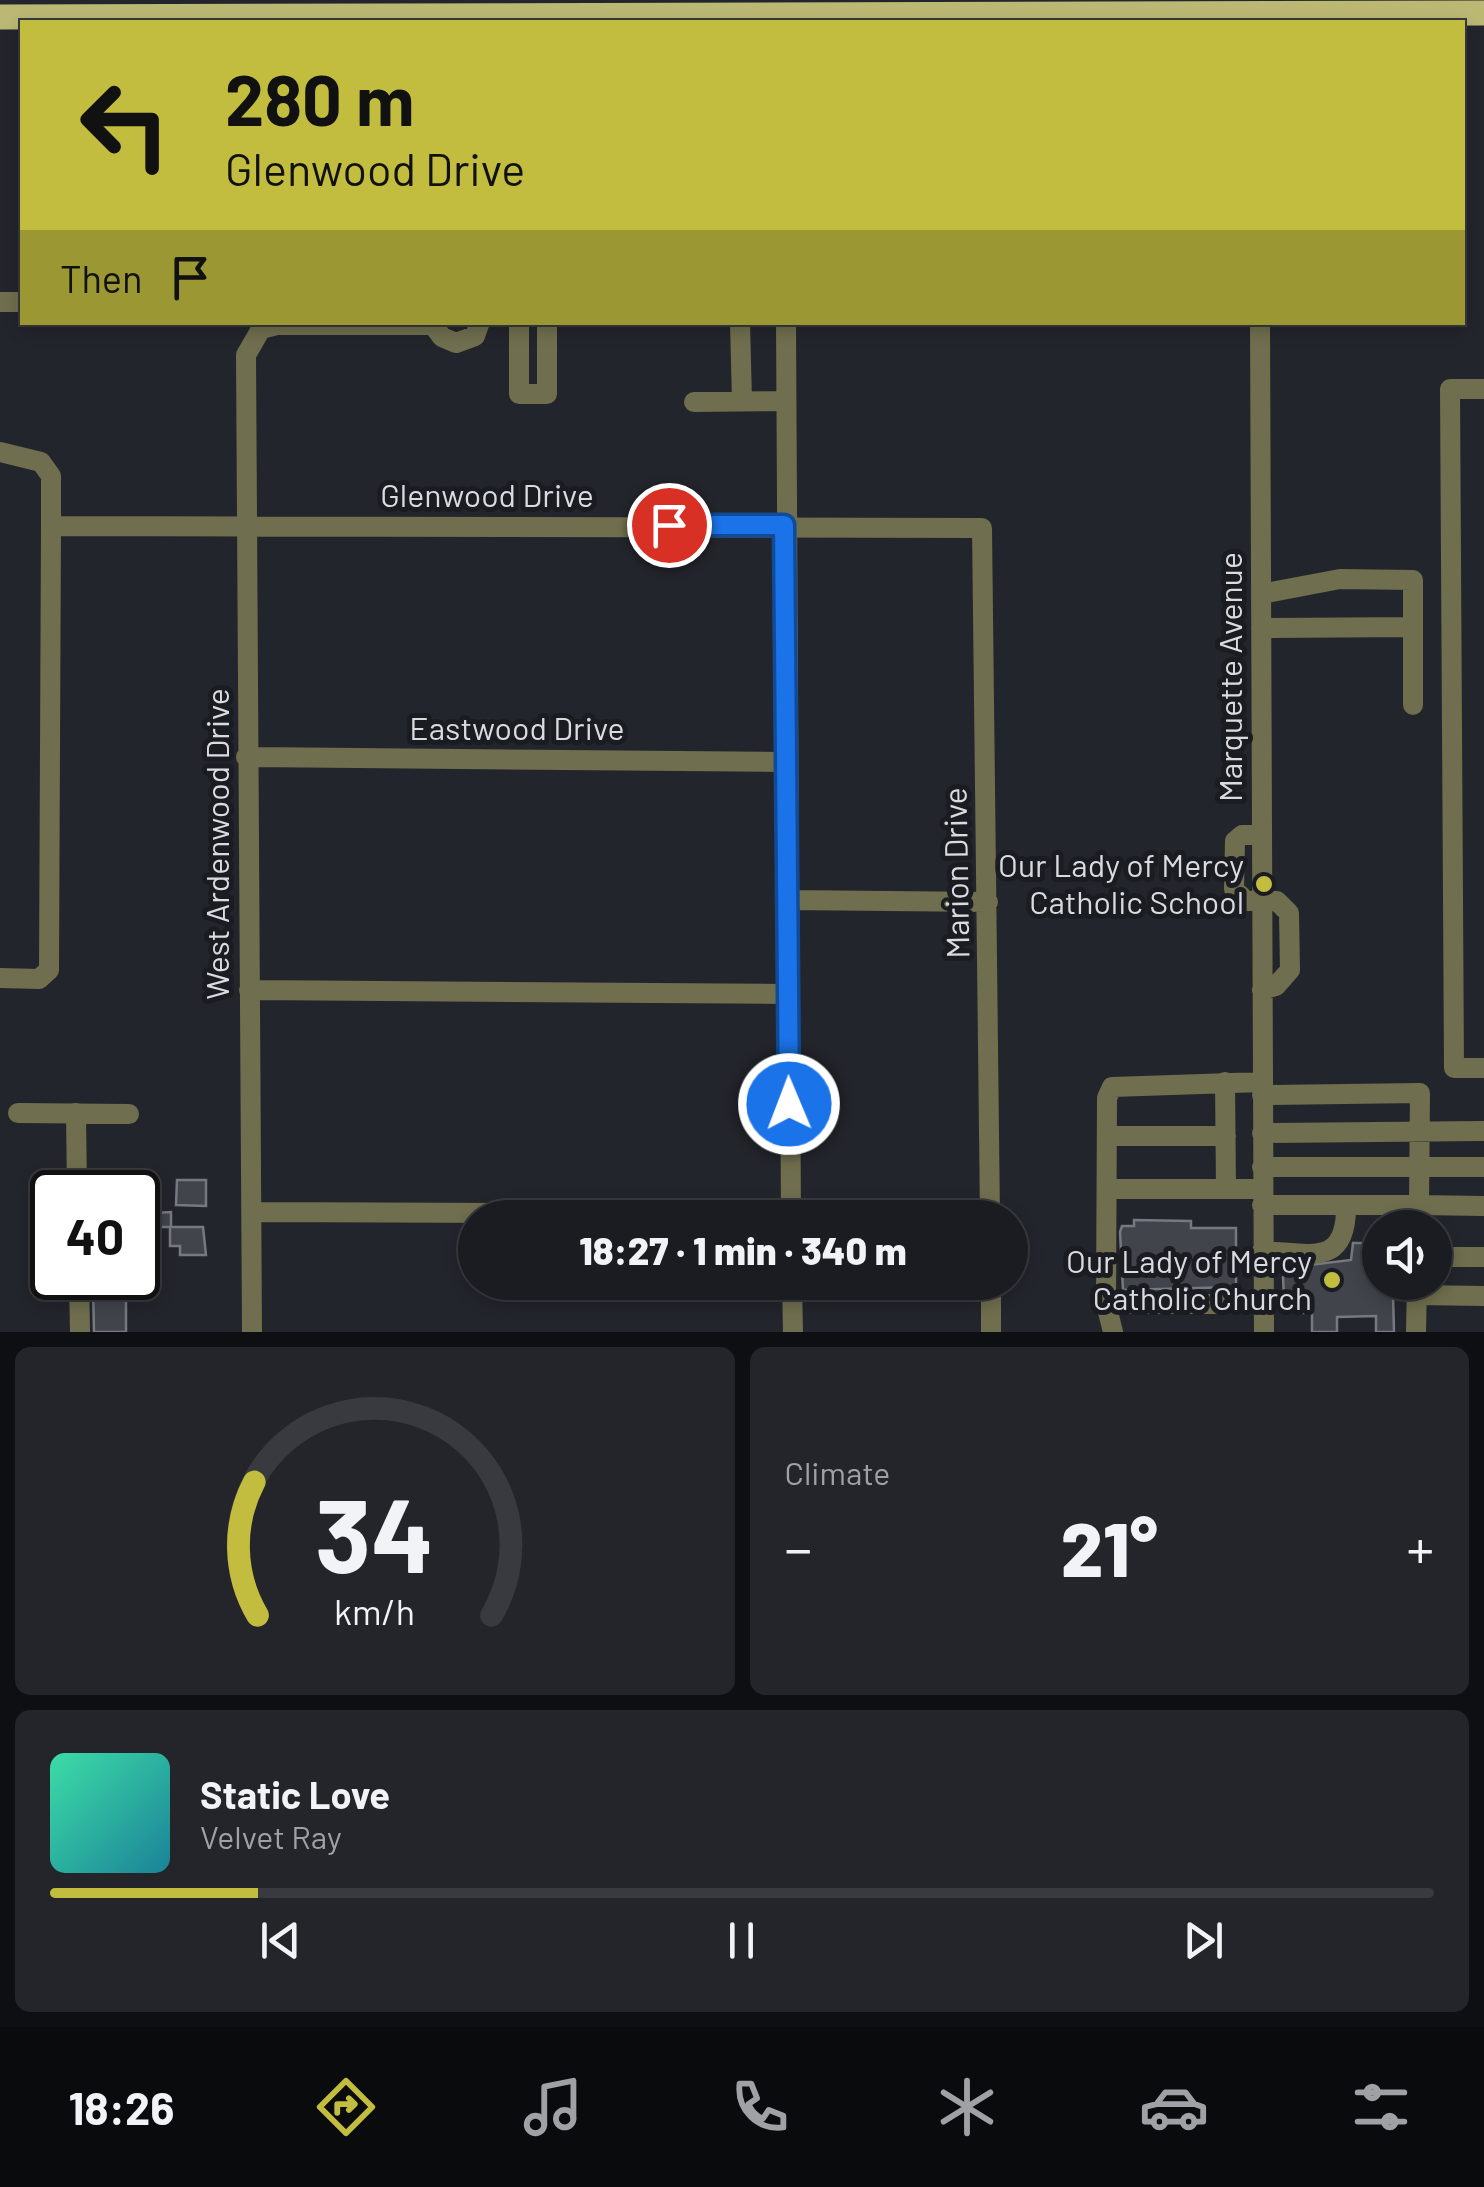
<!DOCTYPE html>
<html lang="en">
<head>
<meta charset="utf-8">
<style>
	:root { --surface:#1a1c21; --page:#23252a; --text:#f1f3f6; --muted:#9fa1a5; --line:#383a3f; --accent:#c2bd3f }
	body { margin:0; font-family:Barlow,sans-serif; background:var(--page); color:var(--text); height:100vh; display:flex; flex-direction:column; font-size:38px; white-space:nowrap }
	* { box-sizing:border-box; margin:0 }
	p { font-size:32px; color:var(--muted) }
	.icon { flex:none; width:55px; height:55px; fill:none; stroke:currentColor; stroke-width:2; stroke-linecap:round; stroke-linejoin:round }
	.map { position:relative; height:1332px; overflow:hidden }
	.drawer { display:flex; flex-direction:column; gap:15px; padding:15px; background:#0e0f12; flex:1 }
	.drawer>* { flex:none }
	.hud { position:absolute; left:20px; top:20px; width:1445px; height:305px; border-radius:0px; box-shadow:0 5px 15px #0003,0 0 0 2px var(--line); background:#c2bd3f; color:#111; overflow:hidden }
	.fabs { position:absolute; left:1362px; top:1210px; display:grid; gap:20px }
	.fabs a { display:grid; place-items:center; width:90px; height:90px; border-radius:50%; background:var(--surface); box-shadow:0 5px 15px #0003,0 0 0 2px var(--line); font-size:50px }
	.speed { position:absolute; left:30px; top:1170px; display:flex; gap:20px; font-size:50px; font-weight:700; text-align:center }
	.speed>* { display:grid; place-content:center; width:130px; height:130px; border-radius:50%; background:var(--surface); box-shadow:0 5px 15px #0003,0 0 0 2px var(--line); line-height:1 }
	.speed .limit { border:5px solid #111; border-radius:15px; background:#fff; color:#111 }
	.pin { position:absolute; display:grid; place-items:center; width:85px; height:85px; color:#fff; margin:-42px; border:5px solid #fff; border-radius:50%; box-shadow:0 2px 10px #0007 }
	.me { position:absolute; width:110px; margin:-55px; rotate:359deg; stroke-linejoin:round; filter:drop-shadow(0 0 8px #0008) }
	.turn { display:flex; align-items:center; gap:35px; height:210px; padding:0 40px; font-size:45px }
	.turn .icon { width:130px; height:130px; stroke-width:2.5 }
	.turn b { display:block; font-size:70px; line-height:85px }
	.then { display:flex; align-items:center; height:95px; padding:0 40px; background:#0003; gap:20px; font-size:38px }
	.big { font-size:75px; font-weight:800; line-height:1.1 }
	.drawer .widget { flex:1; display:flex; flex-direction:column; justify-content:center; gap:15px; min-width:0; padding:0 35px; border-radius:15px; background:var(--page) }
	.drawer .dial { align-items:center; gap:0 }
	.dial svg { height:260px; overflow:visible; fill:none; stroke:var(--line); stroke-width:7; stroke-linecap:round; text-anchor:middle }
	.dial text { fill:var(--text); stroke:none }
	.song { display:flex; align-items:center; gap:30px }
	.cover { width:120px; height:120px; border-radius:15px; background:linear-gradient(135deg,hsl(160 70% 55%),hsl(190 70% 35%)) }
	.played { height:10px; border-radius:5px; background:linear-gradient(90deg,var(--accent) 15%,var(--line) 15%) }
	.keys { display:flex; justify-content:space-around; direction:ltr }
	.heat { display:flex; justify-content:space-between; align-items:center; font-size:55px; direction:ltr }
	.drawer .tiles { flex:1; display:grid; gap:15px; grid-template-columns:1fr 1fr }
	.widget:last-child { grid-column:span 2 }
	.trip { position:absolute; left:458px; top:1200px; width:570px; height:100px; border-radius:50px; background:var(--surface); box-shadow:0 5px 15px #0003,0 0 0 2px var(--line); font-weight:800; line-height:100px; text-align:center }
	.menu { display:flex; height:160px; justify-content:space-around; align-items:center; background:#0a0b0d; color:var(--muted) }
	.menu .icon { width:70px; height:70px }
	.menu .active { color:var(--accent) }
	.menu b { font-size:45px; color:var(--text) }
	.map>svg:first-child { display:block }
	.building { fill:#41444b; stroke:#777981; stroke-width:2.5 }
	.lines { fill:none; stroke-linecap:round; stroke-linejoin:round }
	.minor { stroke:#6f6e4e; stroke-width:20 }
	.major { stroke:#bab873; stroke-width:25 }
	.route-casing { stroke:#114b97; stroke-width:25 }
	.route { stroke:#1a73e8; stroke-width:18 }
	.poi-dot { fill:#c2bd3f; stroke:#1a1c22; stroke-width:4 }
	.labels { text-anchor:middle; stroke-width:10; stroke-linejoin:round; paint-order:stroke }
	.street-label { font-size:32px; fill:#d9dbdf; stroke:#1a1c22 }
	.poi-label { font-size:32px; fill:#d9dbdf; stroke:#1a1c22; text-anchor:end }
</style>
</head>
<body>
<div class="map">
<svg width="1484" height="1332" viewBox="0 0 1484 1332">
	<rect width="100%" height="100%" fill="#23252c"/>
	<!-- building -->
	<path class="building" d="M177,1180H206V1206L176,1205Z
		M171,1212V1227H203L206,1255H180V1246H170V1227H154V1213Z
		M1134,1220L1191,1221V1228H1236V1287L1123,1290L1120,1232L1122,1226H1134Z
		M1353,1243H1380V1282H1403V1294H1393L1394,1332H1376V1316L1337,1317V1332H1312V1313H1299L1284,1297L1283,1277L1293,1267L1351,1260Z
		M103,1285H126V1332H94L93,1288Z"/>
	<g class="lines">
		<!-- minor -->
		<path class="minor" d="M0,302H22
			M519,322V394H547V322
			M740,322L742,401
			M786,322L791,1218
			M1260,322L1264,1332
			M433,325L442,337L456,343L475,336L480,322
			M1484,389H1450L1454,1068H1484
			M694,402L785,401
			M0,452L41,462L51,476V526L49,970L39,979L0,978
			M51,526L982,528L990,1218
			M1261,594L1340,579L1413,580V705
			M1261,628L1413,627
			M246,757L787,762
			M1262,835H1242L1235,841L1234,889L1246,901H1277L1289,913L1290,970L1276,986L1262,990
			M788,900L988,902
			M249,990L787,994
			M1225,1082L1226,1189
			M18,1113L129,1114
			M76,1113L77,1192
			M1262,1133L1484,1131
			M1108,1136H1226
			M1262,1167H1484
			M1108,1189H1262
			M1262,1205H1419L1420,1093L1262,1095
			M252,1212L791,1214
			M1418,1228L1419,1205L1484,1206
			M1262,1251C1310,1253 1347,1268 1346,1205
			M1435,1257H1484
			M79,1278L80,1332
			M792,1282L793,1332
			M991,1282V1332
			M1417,1295L1484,1296
			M1106,1304H1218
			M252,1332L246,355L261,329L277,325H433
			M1113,1332L1106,1304L1107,1098L1112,1087L1262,1082
			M1416,1332L1417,1284"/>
		<!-- major -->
		<path class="major" d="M0,17L1484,13"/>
	</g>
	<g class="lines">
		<defs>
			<path id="route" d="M669,525H784L789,1104"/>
		</defs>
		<!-- route casing -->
		<use href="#route" class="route-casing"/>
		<!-- route -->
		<use href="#route" class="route"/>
	</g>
	<!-- markers -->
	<g class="poi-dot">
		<circle cx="1264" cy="884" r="10"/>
		<circle cx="1332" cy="1280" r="10"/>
	</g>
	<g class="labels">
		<!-- street labels -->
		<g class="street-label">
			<text x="487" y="507">Glenwood Drive</text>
			<text transform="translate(1231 677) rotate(-90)" y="11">Marquette Avenue</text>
			<text x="517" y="740">Eastwood Drive</text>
			<text transform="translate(218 844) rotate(-90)" y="11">West Ardenwood Drive</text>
			<text transform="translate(957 873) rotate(-91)" y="11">Marion Drive</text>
		</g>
		<!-- poi labels -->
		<g class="poi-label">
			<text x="1244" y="877">Our Lady of Mercy<tspan x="1244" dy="37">Catholic School</tspan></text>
			<text x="1312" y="1273">Our Lady of Mercy<tspan x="1312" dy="37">Catholic Church</tspan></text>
		</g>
	</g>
</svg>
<div class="fabs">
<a><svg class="icon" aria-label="sound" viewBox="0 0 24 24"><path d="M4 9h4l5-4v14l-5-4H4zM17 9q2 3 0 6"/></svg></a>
</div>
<div class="speed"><div class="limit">40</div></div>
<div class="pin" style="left:669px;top:525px;background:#d93025"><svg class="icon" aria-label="arrive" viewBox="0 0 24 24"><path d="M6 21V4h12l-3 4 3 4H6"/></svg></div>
<svg class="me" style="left:789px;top:1104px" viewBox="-20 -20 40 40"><circle r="17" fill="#1a73e8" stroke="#fff" stroke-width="3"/><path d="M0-11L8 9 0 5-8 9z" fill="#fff"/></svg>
<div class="trip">18:27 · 1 min · 340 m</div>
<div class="hud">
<div class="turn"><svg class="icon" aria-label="left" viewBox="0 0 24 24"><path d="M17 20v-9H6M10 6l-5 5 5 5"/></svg><div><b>280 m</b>Glenwood Drive</div></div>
<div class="then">Then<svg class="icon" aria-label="arrive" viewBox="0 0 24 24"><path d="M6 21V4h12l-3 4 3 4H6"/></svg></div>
</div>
</div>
<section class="drawer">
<div class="tiles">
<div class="widget dial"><svg viewBox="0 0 100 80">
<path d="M14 69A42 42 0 1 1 86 69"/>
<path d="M14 69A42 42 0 0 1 13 28" stroke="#c2bd3f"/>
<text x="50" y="56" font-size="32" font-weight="700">34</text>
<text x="50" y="72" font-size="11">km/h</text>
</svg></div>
<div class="widget"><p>Climate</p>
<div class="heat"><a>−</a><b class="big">21°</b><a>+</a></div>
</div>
<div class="widget">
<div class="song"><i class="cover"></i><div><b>Static Love</b><p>Velvet Ray</p></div></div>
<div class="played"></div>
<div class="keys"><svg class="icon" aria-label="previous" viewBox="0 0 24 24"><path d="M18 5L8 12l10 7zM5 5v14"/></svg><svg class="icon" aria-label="pause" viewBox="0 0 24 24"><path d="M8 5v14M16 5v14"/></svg><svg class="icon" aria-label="next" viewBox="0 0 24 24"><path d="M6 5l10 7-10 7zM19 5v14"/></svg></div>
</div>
</div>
</section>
<nav class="menu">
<b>18:26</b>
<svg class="icon active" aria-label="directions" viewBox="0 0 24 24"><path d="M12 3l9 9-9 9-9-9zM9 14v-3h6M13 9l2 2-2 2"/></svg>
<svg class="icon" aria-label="music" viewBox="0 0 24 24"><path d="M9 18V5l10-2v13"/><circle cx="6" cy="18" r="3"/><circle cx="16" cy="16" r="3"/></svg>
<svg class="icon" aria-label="phone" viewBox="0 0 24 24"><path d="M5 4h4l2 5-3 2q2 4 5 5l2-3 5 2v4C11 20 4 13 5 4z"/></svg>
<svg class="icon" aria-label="climate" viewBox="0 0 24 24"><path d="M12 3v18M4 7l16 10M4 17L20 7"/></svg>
<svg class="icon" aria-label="car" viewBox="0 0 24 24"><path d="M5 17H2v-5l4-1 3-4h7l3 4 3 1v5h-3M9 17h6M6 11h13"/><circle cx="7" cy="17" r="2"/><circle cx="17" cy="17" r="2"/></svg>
<svg class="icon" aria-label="filters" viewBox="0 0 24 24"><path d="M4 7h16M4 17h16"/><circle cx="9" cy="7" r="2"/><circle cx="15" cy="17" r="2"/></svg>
</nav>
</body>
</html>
